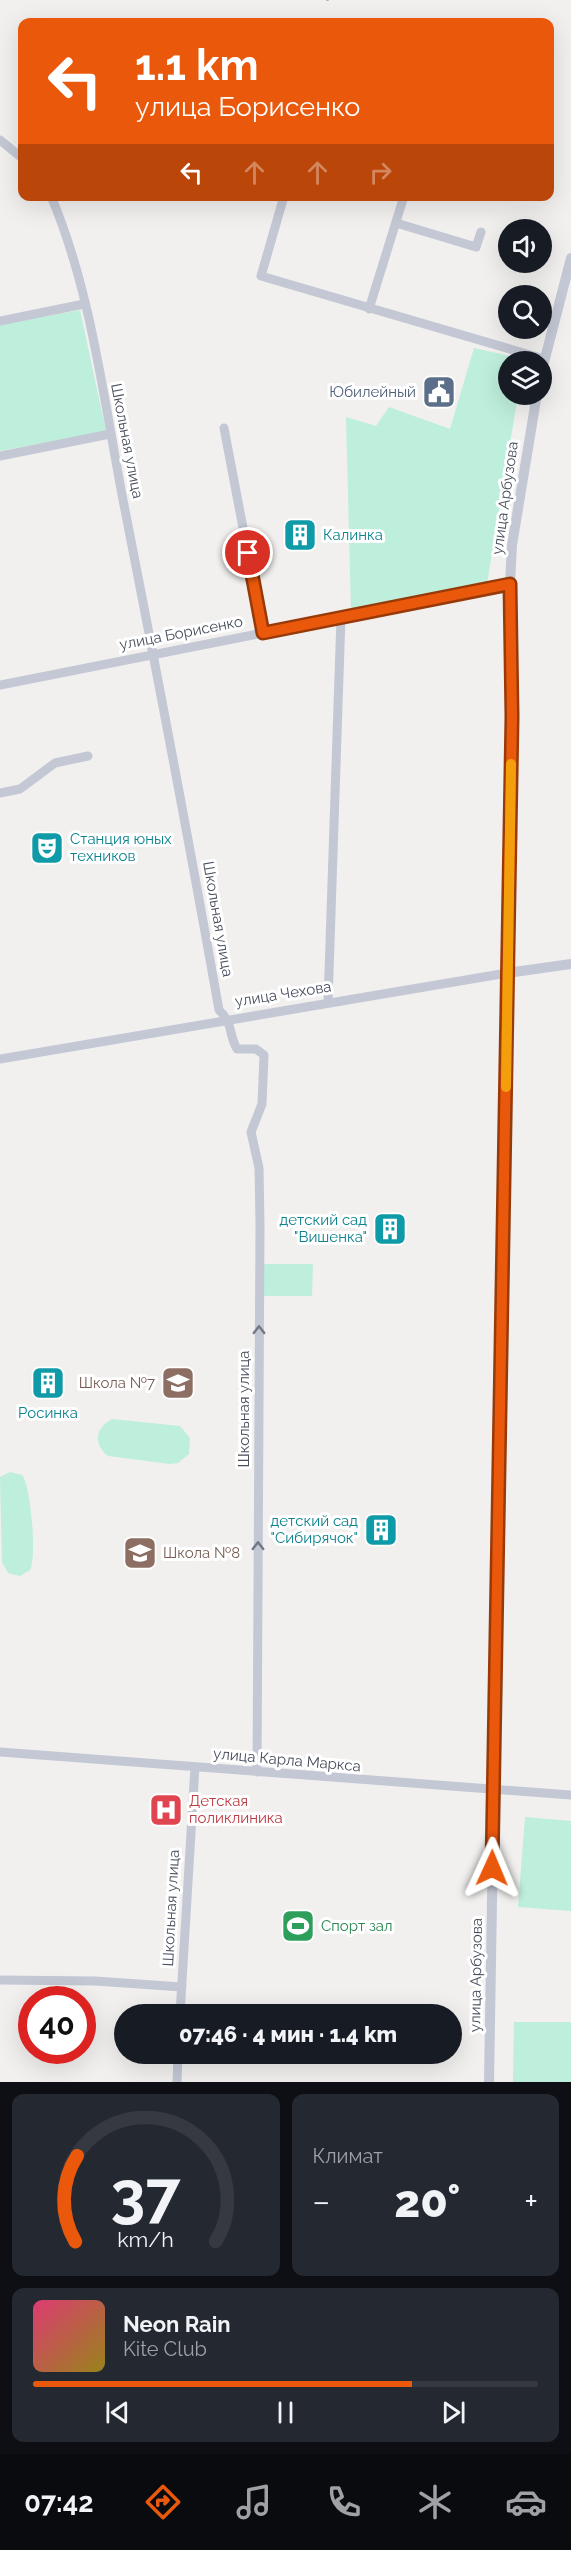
<!DOCTYPE html>
<html lang="ru">
<head>
<meta charset="utf-8">
<style>
	:root { --surface:#171b24; --page:#242831; --text:#f1f3f6; --muted:#9ea1a6; --line:#363941; --accent:#ea580c }
	body { margin:0; font-family:Raleway,sans-serif; background:var(--page); color:var(--text); height:100vh; display:flex; flex-direction:column; font-size:22px; white-space:nowrap }
	* { box-sizing:border-box; margin:0 }
	p { font-size:20px; color:var(--muted) }
	.icon { flex:none; width:33px; height:33px; fill:none; stroke:currentColor; stroke-width:2; stroke-linecap:round; stroke-linejoin:round }
	.map { position:relative; height:2082px; overflow:hidden }
	.sheet { display:flex; flex-direction:column; gap:12px; padding:12px; background:#0d0f14; flex:1 }
	.sheet>* { flex:none }
	.hud { position:absolute; left:18px; top:18px; width:536px; height:183px; border-radius:12px; box-shadow:0 6px 24px #0002; background:#ea580c; color:#fff; overflow:hidden }
	.tools { position:absolute; left:498px; top:219px; display:grid; gap:12px }
	.tools a { display:grid; place-items:center; width:54px; height:54px; border-radius:50%; background:var(--surface); box-shadow:0 6px 24px #0002; font-size:30px }
	.speed { position:absolute; left:18px; top:1986px; display:flex; gap:12px; font-size:30px; font-weight:700; text-align:center }
	.speed>* { display:grid; place-content:center; width:78px; height:78px; border-radius:50%; background:var(--surface); box-shadow:0 6px 24px #0002; line-height:1 }
	.speed .limit { border:9px solid #d22; background:#fff; color:#111 }
	.pin { position:absolute; display:grid; place-items:center; width:51px; height:51px; color:#fff; margin:-26px; border:3px solid #fff; border-radius:50%; box-shadow:0 2px 6px #0007 }
	.me { position:absolute; width:66px; margin:-33px; rotate:1deg; stroke-linejoin:round; filter:drop-shadow(0 0 4px #0008) }
	.turn { display:flex; align-items:center; gap:21px; height:126px; padding:0 18px; font-size:27px }
	.turn .icon { width:78px; height:78px; stroke-width:2.5 }
	.turn b { display:block; font-size:42px; line-height:51px }
	.lanes { display:flex; align-items:center; height:57px; padding:0 18px; background:#0003; justify-content:center; gap:30px; direction:ltr }
	.lanes .off { opacity:.35 }
	.big { font-size:45px; font-weight:800; line-height:1.1 }
	.sheet .widget { flex:1; display:flex; flex-direction:column; justify-content:center; gap:9px; min-width:0; padding:0 21px; border-radius:12px; background:var(--page) }
	.sheet .dial { align-items:center; gap:0 }
	.dial svg { height:156px; overflow:visible; fill:none; stroke:var(--line); stroke-width:7; stroke-linecap:round; text-anchor:middle }
	.dial text { fill:var(--text); stroke:none }
	.song { display:flex; align-items:center; gap:18px }
	.cover { width:72px; height:72px; border-radius:9px; background:linear-gradient(135deg,hsl(340 70% 55%),hsl(50 70% 35%)) }
	.played { height:6px; border-radius:3px; background:linear-gradient(90deg,var(--accent) 75%,var(--line) 75%) }
	.keys { display:flex; justify-content:space-around; direction:ltr }
	.heat { display:flex; justify-content:space-between; align-items:center; font-size:33px; direction:ltr }
	.sheet .tiles { flex:1; display:grid; gap:12px; grid-template-columns:1fr 1fr }
	.widget:last-child { grid-column:span 2 }
	.trip { position:absolute; left:114px; top:2004px; width:348px; height:60px; border-radius:30px; background:var(--surface); box-shadow:0 6px 24px #0002; font-weight:800; line-height:60px; text-align:center }
	.tabs { display:flex; height:96px; justify-content:space-around; align-items:center; background:#090b0e; color:var(--muted) }
	.tabs .icon { width:42px; height:42px }
	.tabs .active { color:var(--accent) }
	.tabs b { font-size:27px; color:var(--text) }
	.map>svg:first-child { display:block }
	.green { fill:#beeedc }
	.lines { fill:none; stroke-linecap:round; stroke-linejoin:round }
	.minor { stroke:#c3c8d4; stroke-width:9 }
	.tertiary { stroke:#c3c8d4; stroke-width:10 }
	.rail { stroke:#b1b2b9; stroke-width:2 }
	.oneway { stroke:#727886 }
	.route-casing { stroke:#983908; stroke-width:15 }
	.route { stroke:#ea580c; stroke-width:10 }
	.slow { stroke:#f59e0b; stroke-width:10 }
	.labels { text-anchor:middle; stroke-width:6; stroke-linejoin:round; paint-order:stroke }
	.service-label { font-size:15px; fill:#4e5e75; stroke:#fff; text-anchor:end }
	.street-label { font-size:15px; fill:#474d5c; stroke:#fff }
	.culture-label { font-size:15px; fill:#0d838f; stroke:#fff; text-anchor:start }
	.education-label { font-size:15px; fill:#785e54; stroke:#fff; text-anchor:end }
	.health-label { font-size:15px; fill:#be3a42; stroke:#fff; text-anchor:start }
	.leisure-label { font-size:15px; fill:#27864d; stroke:#fff; text-anchor:start }
</style>
</head>
<body>
<div class="map">
<svg width="571" height="2082" viewBox="0 0 571 2082">
	<rect width="100%" height="100%" fill="#f1f0ef"/>
	<!-- green -->
	<path class="green" d="M80,310L106,431L0,451V325Z
		M474,348L524,359V361L508,362V394L518,395L487,584L351,611L346,417L376,426L389,407L450,429Z
		M264,1264H313L312,1296H264Z
		M112,1419L180,1426L190,1438L189,1454L178,1463L170,1464L108,1456C93,1444 95,1428 112,1419Z
		M10,1472L22,1475C31,1486 37,1558 30,1570L20,1576L8,1573L2,1562L0,1477Z
		M525,1817L571,1821V1911L518,1907Z
		M514,2022H571V2082H513Z"/>
	<g class="lines">
		<!-- minor -->
		<path class="minor" d="M0,140L22,158
			M51,196C92,293 104,403 124,505C157,673 189,841 219,1010C234,1024 228,1034 237,1049H256L264,1055L262,1104L251,1132L259,1168L260,1225L257,1772
			M284,196L261,276L544,359
			M396,223L476,247L481,232
			M369,309L404,196
			M0,321L84,304
			M224,428L263,633
			M0,456L110,434
			M0,685L510,584
			M0,793L20,789L55,763L88,756
			M328,1002L341,617
			M0,1059L507,973
			M0,1752L571,1795
			M0,1980L95,1981L182,1987
			M180,2014L195,1767
			M177,2082L178,2054"/>
		<!-- tertiary -->
		<path class="tertiary" d="M542,370L571,258
			M507,973L571,964
			M489,2082L512,695L510,584L512,545L537,394"/>
		<!-- rail -->
		<path class="rail" d="M327,0H328"/>
	</g>
	<!-- one-way arrows -->
	<defs><path id="oneway-chevron" d="M-2-3.5L2.5 0L-2 3.5" fill="none" stroke-width="1.6" stroke-linecap="round" stroke-linejoin="round" transform="scale(1.5)"/></defs>
	<g class="oneway">
		<use href="#oneway-chevron" transform="translate(259 1330) rotate(-90)"/>
		<use href="#oneway-chevron" transform="translate(258 1546) rotate(-90)"/>
	</g>
	<g class="lines">
		<defs>
			<path id="route" d="M248,553L263,633L510,584L512,717L492,1868"/>
		</defs>
		<!-- route casing -->
		<use href="#route" class="route-casing"/>
		<!-- route -->
		<use href="#route" class="route"/>
		<!-- slow -->
		<path class="slow" d="M506,1087L511,764"/>
	</g>
	<!-- icons -->
	<defs>
		<symbol id="civic-square" viewBox="-11 -11 22 22"><rect x="-9" y="-9" width="18" height="18" rx="4" fill="#5c6f8a" stroke="#fff"/><path d="M-.6-6.5H3V-4.5H.6V-3L4-1V1h2V6H-6V1h2V-1L-.6-3ZM-1.2 2.5V6h2.4V2.5Z" fill="#fff"/></symbol>
		<symbol id="building-square" viewBox="-11 -11 22 22"><rect x="-9" y="-9" width="18" height="18" rx="4" fill="#0f9aa8" stroke="#fff"/><path d="M-4-6H4V6H1V3H-1V6H-4ZM-2.5-4.3h1.7v1.8h-1.7ZM.8-4.3h1.7v1.8H.8ZM-2.5-1h1.7V.8h-1.7ZM.8-1h1.7V.8H.8Z" fill="#fff"/></symbol>
		<symbol id="theatre-square" viewBox="-11 -11 22 22"><rect x="-9" y="-9" width="18" height="18" rx="4" fill="#0f9aa8" stroke="#fff"/><path d="M-5-5.5Q0-4 5-5.5V0Q5 5 0 6Q-5 5-5 0ZM-3.3-2.5H-1v1.5H-3.3ZM1-2.5H3.3v1.5H1ZM-2.8 1Q0 5.5 2.8 1Z" fill="#fff"/></symbol>
		<symbol id="school-square" viewBox="-11 -11 22 22"><rect x="-9" y="-9" width="18" height="18" rx="4" fill="#8d6e63" stroke="#fff"/><path d="M0-5L7-2L0 1L-7-2ZM-4 1L0 2.5L4 1V4Q0 6-4 4Z" fill="#fff"/></symbol>
		<symbol id="hospital-square" viewBox="-11 -11 22 22"><rect x="-9" y="-9" width="18" height="18" rx="4" fill="#e0444e" stroke="#fff"/><path d="M-5-5h3v3.5h4V-5h3V5h-3V1.5h-4V5h-3Z" fill="#fff"/></symbol>
		<symbol id="stadium-square" viewBox="-11 -11 22 22"><rect x="-9" y="-9" width="18" height="18" rx="4" fill="#2e9e5b" stroke="#fff"/><path d="M0-5a6.5 5 0 1 0 0 10a6.5 5 0 1 0 0-10ZM-3.5-1.8h7v3.6h-7Z" fill="#fff"/></symbol>
	</defs>
	<g fill-rule="evenodd">
		<use href="#civic-square" x="420" y="373" width="38" height="38"/>
		<use href="#building-square" x="281" y="516" width="38" height="38"/>
		<use href="#theatre-square" x="28" y="829" width="38" height="38"/>
		<use href="#building-square" x="371" y="1210" width="38" height="38"/>
		<use href="#building-square" x="29" y="1364" width="38" height="38"/>
		<use href="#school-square" x="159" y="1364" width="38" height="38"/>
		<use href="#building-square" x="362" y="1511" width="38" height="38"/>
		<use href="#school-square" x="121" y="1534" width="38" height="38"/>
		<use href="#hospital-square" x="147" y="1791" width="38" height="38"/>
		<use href="#stadium-square" x="279" y="1907" width="38" height="38"/>
	</g>
	<g class="labels">
		<!-- service labels -->
		<g class="service-label">
			<text x="416" y="397">Юбилейный</text>
		</g>
		<!-- street labels -->
		<g class="street-label">
			<text transform="translate(127 441) rotate(79)" y="5">Школьная улица</text>
			<text transform="translate(505 498) rotate(-82)" y="5">улица Арбузова</text>
			<text transform="translate(181 633) rotate(-11)" y="5">улица Борисенко</text>
			<text transform="translate(218 919) rotate(80)" y="5">Школьная улица</text>
			<text transform="translate(283 994) rotate(-9)" y="5">улица Чехова</text>
			<text transform="translate(244 1409) rotate(-90)" y="5">Школьная улица</text>
			<text transform="translate(287 1760) rotate(5)" y="5">улица Карла Маркса</text>
			<text transform="translate(171 1908) rotate(-87)" y="5">Школьная улица</text>
			<text transform="translate(476 1975) rotate(-89)" y="5">улица Арбузова</text>
		</g>
		<!-- culture labels -->
		<g class="culture-label">
			<text x="323" y="540">Калинка</text>
			<text x="70" y="844">Станция юных<tspan x="70" dy="17">техников</tspan></text>
			<text x="367" y="1225" text-anchor="end">детский сад<tspan x="367" dy="17">"Вишенка"</tspan></text>
			<text x="48" y="1418" text-anchor="middle">Росинка</text>
			<text x="358" y="1526" text-anchor="end">детский сад<tspan x="358" dy="17">"Сибирячок"</tspan></text>
		</g>
		<!-- education labels -->
		<g class="education-label">
			<text x="155" y="1388">Школа №7</text>
			<text x="163" y="1558" text-anchor="start">Школа №8</text>
		</g>
		<!-- health labels -->
		<g class="health-label">
			<text x="189" y="1806">Детская<tspan x="189" dy="17">поликлиника</tspan></text>
		</g>
		<!-- leisure labels -->
		<g class="leisure-label">
			<text x="321" y="1931">Спорт зал</text>
		</g>
	</g>
</svg>
<div class="tools">
<a><svg class="icon" aria-label="sound" viewBox="0 0 24 24"><path d="M4 9h4l5-4v14l-5-4H4zM17 9q2 3 0 6"/></svg></a>
<a><svg class="icon" aria-label="search" viewBox="0 0 24 24"><circle cx="10" cy="10" r="6"/><path d="M15 15l6 6"/></svg></a>
<a><svg class="icon" aria-label="layers" viewBox="0 0 24 24"><path d="M12 4l9 5-9 5-9-5zM3 14l9 5 9-5"/></svg></a>
</div>
<div class="speed"><div class="limit">40</div></div>
<div class="pin" style="left:248px;top:553px;background:#d93025"><svg class="icon" aria-label="arrive" viewBox="0 0 24 24"><path d="M6 21V4h12l-3 4 3 4H6"/></svg></div>
<svg class="me" style="left:492px;top:1868px" viewBox="-20 -20 40 40"><path d="M0-17L14 15 0 8-14 15z" fill="#ea580c" stroke="#fff" stroke-width="4"/></svg>
<div class="trip">07:46 · 4 мин · 1.4 km</div>
<div class="hud">
<div class="turn"><svg class="icon" aria-label="left" viewBox="0 0 24 24"><path d="M17 20v-9H6M10 6l-5 5 5 5"/></svg><div><b>1.1 km</b>улица Борисенко</div></div>
<div class="lanes"><svg class="icon" aria-label="left" viewBox="0 0 24 24"><path d="M17 20v-9H6M10 6l-5 5 5 5"/></svg><svg class="icon off" aria-label="ahead" viewBox="0 0 24 24"><path d="M12 20V5M6 11l6-6 6 6"/></svg><svg class="icon off" aria-label="ahead" viewBox="0 0 24 24"><path d="M12 20V5M6 11l6-6 6 6"/></svg><svg class="icon off" aria-label="right" viewBox="0 0 24 24"><path d="M7 20v-9h11M14 6l5 5-5 5"/></svg></div>
</div>
</div>
<section class="sheet">
<div class="tiles">
<div class="widget dial"><svg viewBox="0 0 100 80">
<path d="M14 69A42 42 0 1 1 86 69"/>
<path d="M14 69A42 42 0 0 1 15 25" stroke="#ea580c"/>
<text x="50" y="56" font-size="32" font-weight="700">37</text>
<text x="50" y="72" font-size="11">km/h</text>
</svg></div>
<div class="widget"><p>Климат</p>
<div class="heat"><a>−</a><b class="big">20°</b><a>+</a></div>
</div>
<div class="widget">
<div class="song"><i class="cover"></i><div><b>Neon Rain</b><p>Kite Club</p></div></div>
<div class="played"></div>
<div class="keys"><svg class="icon" aria-label="previous" viewBox="0 0 24 24"><path d="M18 5L8 12l10 7zM5 5v14"/></svg><svg class="icon" aria-label="pause" viewBox="0 0 24 24"><path d="M8 5v14M16 5v14"/></svg><svg class="icon" aria-label="next" viewBox="0 0 24 24"><path d="M6 5l10 7-10 7zM19 5v14"/></svg></div>
</div>
</div>
</section>
<nav class="tabs">
<b>07:42</b>
<svg class="icon active" aria-label="directions" viewBox="0 0 24 24"><path d="M12 3l9 9-9 9-9-9zM9 14v-3h6M13 9l2 2-2 2"/></svg>
<svg class="icon" aria-label="music" viewBox="0 0 24 24"><path d="M9 18V5l10-2v13"/><circle cx="6" cy="18" r="3"/><circle cx="16" cy="16" r="3"/></svg>
<svg class="icon" aria-label="phone" viewBox="0 0 24 24"><path d="M5 4h4l2 5-3 2q2 4 5 5l2-3 5 2v4C11 20 4 13 5 4z"/></svg>
<svg class="icon" aria-label="climate" viewBox="0 0 24 24"><path d="M12 3v18M4 7l16 10M4 17L20 7"/></svg>
<svg class="icon" aria-label="car" viewBox="0 0 24 24"><path d="M5 17H2v-5l4-1 3-4h7l3 4 3 1v5h-3M9 17h6M6 11h13"/><circle cx="7" cy="17" r="2"/><circle cx="17" cy="17" r="2"/></svg>
</nav>
</body>
</html>
